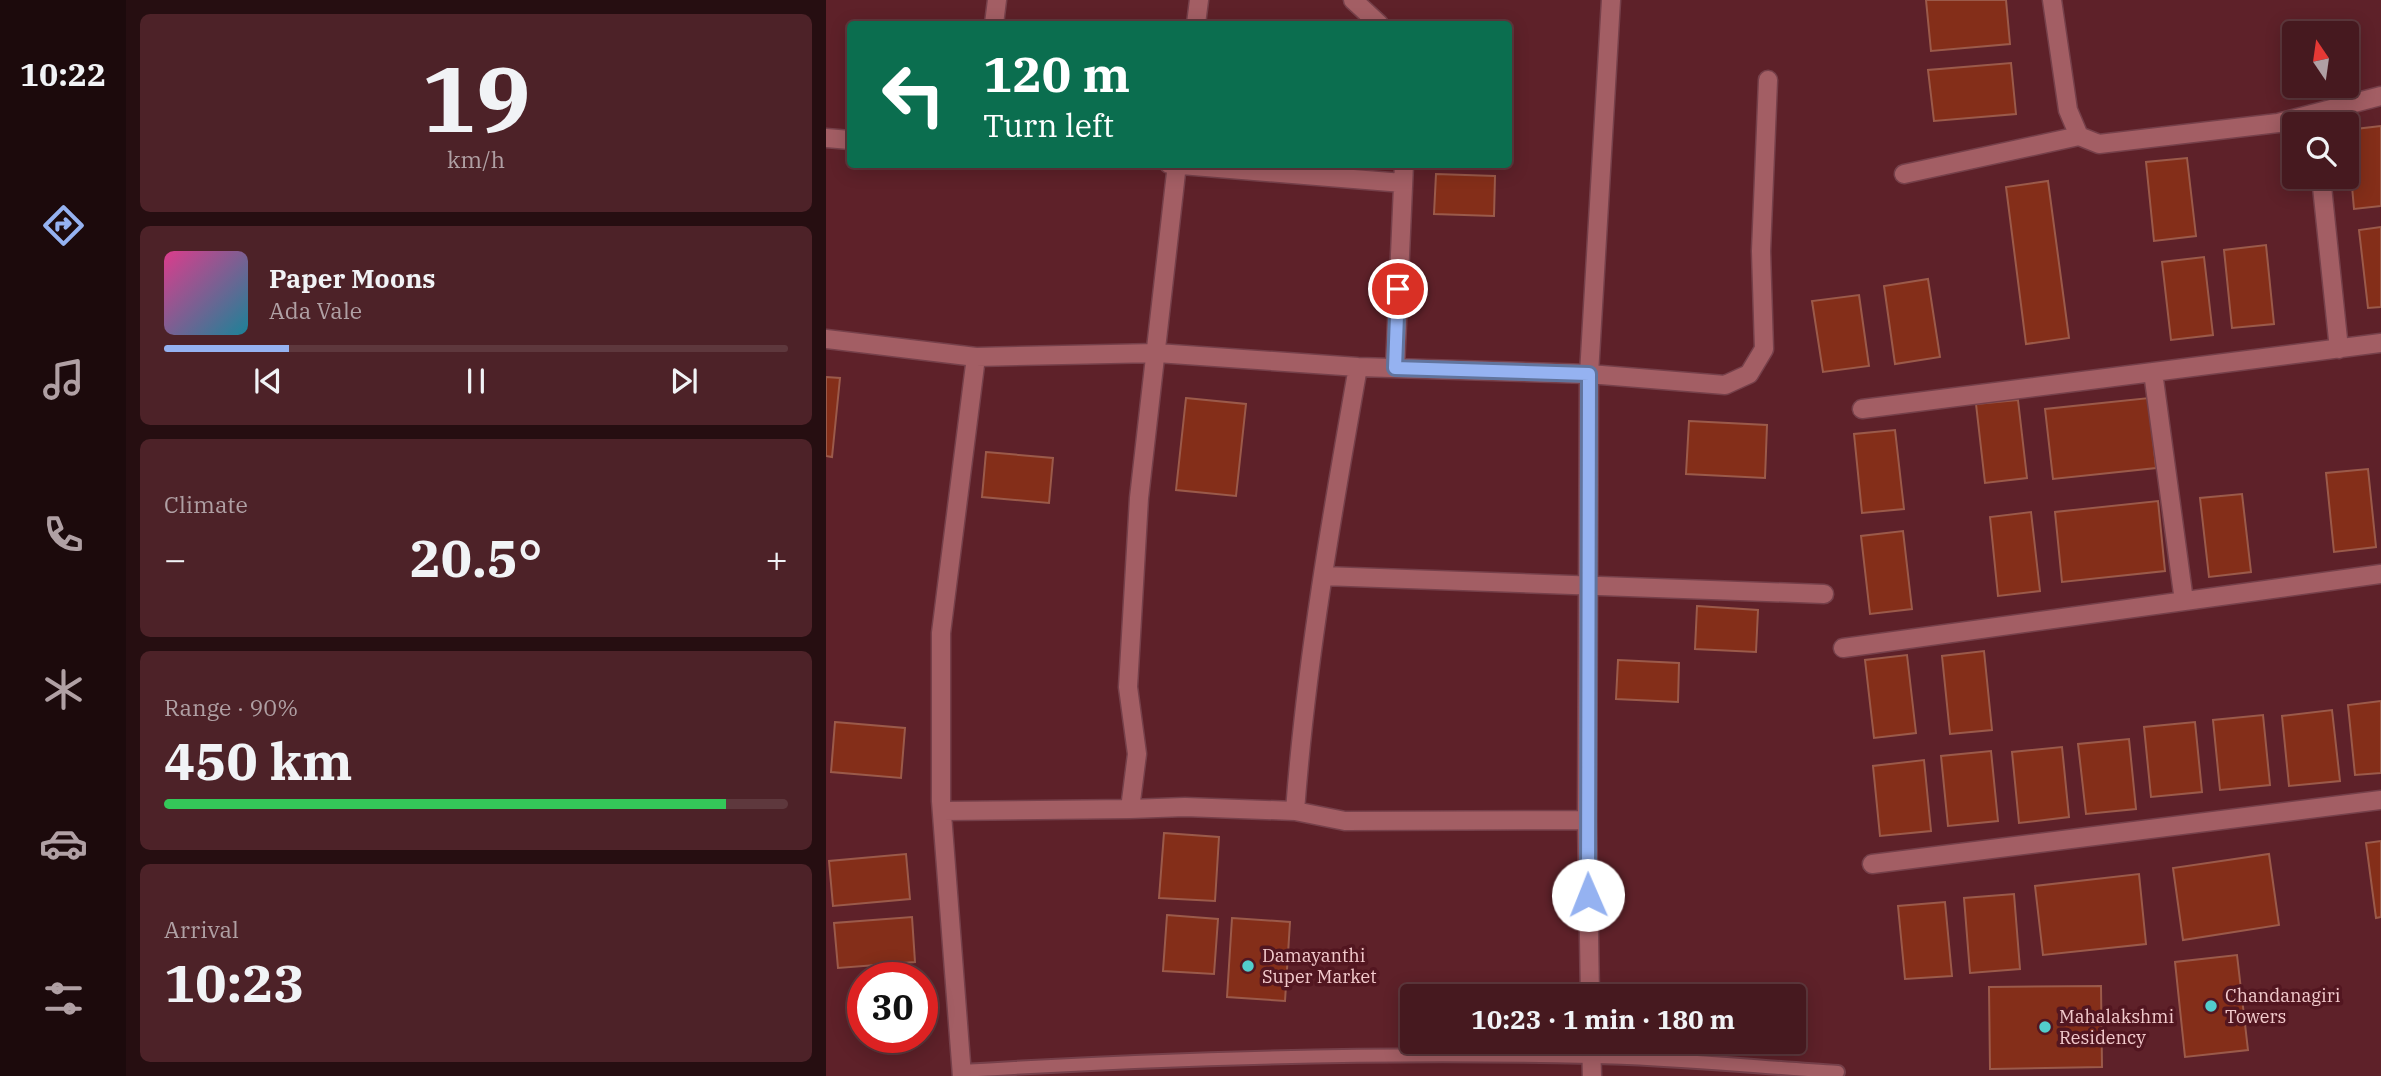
<!DOCTYPE html>
<html lang="en">
<head>
<meta charset="utf-8">
<style>
	:root { --surface:#46191f; --page:#4d2228; --text:#f1f3f6; --muted:#b0a0a4; --line:#5e383d; --accent:#95b2f1 }
	body { margin:0; font-family:"IBM Plex Serif",serif; background:var(--page); color:var(--text); height:100vh; display:flex; flex-direction:column; font-size:26px; white-space:nowrap }
	* { box-sizing:border-box; margin:0 }
	p { font-size:23px; color:var(--muted) }
	.icon { flex:none; width:38px; height:38px; fill:none; stroke:currentColor; stroke-width:2; stroke-linecap:round; stroke-linejoin:round }
	.map { position:relative; flex:1; overflow:hidden }
	.panel { display:flex; flex-direction:column; gap:14px; padding:14px; background:#260e11; width:700px }
	.panel>* { flex:none }
	.guide { position:absolute; left:21px; top:21px; width:665px; height:147px; border-radius:7px; box-shadow:0 4px 18px #0003,0 0 0 2px var(--line); background:#0b6e4f; color:#fff; overflow:hidden }
	.needle { width:46px; rotate:347deg }
	.buttons { position:absolute; left:1456px; top:21px; display:grid; gap:14px }
	.buttons a { display:grid; place-items:center; width:77px; height:77px; border-radius:7px; background:var(--surface); box-shadow:0 4px 18px #0003,0 0 0 2px var(--line); font-size:35px }
	.speed { position:absolute; left:21px; top:962px; display:flex; gap:14px; font-size:35px; font-weight:700; text-align:center }
	.speed>* { display:grid; place-content:center; width:91px; height:91px; border-radius:50%; background:var(--surface); box-shadow:0 4px 18px #0003,0 0 0 2px var(--line); line-height:1 }
	.speed .limit { border:10px solid #d22; background:#fff; color:#111 }
	.pin { position:absolute; display:grid; place-items:center; width:60px; height:60px; color:#fff; margin:-30px; border:4px solid #fff; border-radius:50%; box-shadow:0 2px 7px #0007 }
	.me { position:absolute; width:77px; margin:-38px; rotate:359deg; stroke-linejoin:round; filter:drop-shadow(0 0 5px #0008) }
	.turn { display:flex; align-items:center; gap:24px; height:147px; padding:0 21px; font-size:32px }
	.turn .icon { width:91px; height:91px; stroke-width:2.5 }
	.turn b { display:block; font-size:49px; line-height:60px }
	.big { font-size:52px; font-weight:700; line-height:1.1 }
	.panel .tile { flex:1; display:flex; flex-direction:column; justify-content:center; gap:10px; min-width:0; padding:0 24px; border-radius:10px; background:var(--page) }
	.panel .dial { align-items:center; gap:0 }
	.dial b { font-size:91px; line-height:1 }
	.song { display:flex; align-items:center; gap:21px }
	.cover { width:84px; height:84px; border-radius:10px; background:linear-gradient(135deg,hsl(330 70% 55%),hsl(190 70% 35%)) }
	.played { height:7px; border-radius:4px; background:linear-gradient(90deg,var(--accent) 20%,var(--line) 20%) }
	.keys { display:flex; justify-content:space-around; direction:ltr }
	.heat { display:flex; justify-content:space-between; align-items:center; font-size:38px; direction:ltr }
	.charge { height:10px; border-radius:5px; background:linear-gradient(90deg,#34c759 90%,var(--line) 0) }
	.trip { position:absolute; left:574px; top:984px; width:406px; height:70px; border-radius:7px; background:var(--surface); box-shadow:0 4px 18px #0003,0 0 0 2px var(--line); font-weight:700; line-height:70px; text-align:center }
	main { display:flex; flex:1; min-height:0 }
	.tab-bar { display:flex; flex-direction:column; width:126px; justify-content:space-around; align-items:center; background:#1c0a0c; color:var(--muted) }
	.tab-bar .icon { width:49px; height:49px }
	.tab-bar .current { color:var(--accent) }
	.tab-bar b { font-size:32px; color:var(--text) }
	.map>svg:first-child { display:block }
	.building { fill:#842e19; stroke:#9b5a4a; stroke-width:2 }
	.lines { fill:none; stroke-linecap:round; stroke-linejoin:round }
	.service-casing { stroke:#76404a; stroke-width:16 }
	.minor-casing { stroke:#76404a; stroke-width:21 }
	.service { stroke:#a35e64; stroke-width:12 }
	.minor { stroke:#a35e64; stroke-width:18 }
	.route-casing { stroke:#61749d; stroke-width:18 }
	.route { stroke:#95b2f1; stroke-width:12 }
	.poi-dot { fill:#52cdcc; stroke:#521620; stroke-width:2.5 }
	.labels { text-anchor:middle; stroke-width:7; stroke-linejoin:round; paint-order:stroke }
	.poi-label { font-size:18px; fill:#f3cbcd; stroke:#521620; text-anchor:start }
</style>
</head>
<body>
<main>
<nav class="tab-bar">
<b>10:22</b>
<svg class="icon current" aria-label="directions" viewBox="0 0 24 24"><path d="M12 3l9 9-9 9-9-9zM9 14v-3h6M13 9l2 2-2 2"/></svg>
<svg class="icon" aria-label="music" viewBox="0 0 24 24"><path d="M9 18V5l10-2v13"/><circle cx="6" cy="18" r="3"/><circle cx="16" cy="16" r="3"/></svg>
<svg class="icon" aria-label="phone" viewBox="0 0 24 24"><path d="M5 4h4l2 5-3 2q2 4 5 5l2-3 5 2v4C11 20 4 13 5 4z"/></svg>
<svg class="icon" aria-label="climate" viewBox="0 0 24 24"><path d="M12 3v18M4 7l16 10M4 17L20 7"/></svg>
<svg class="icon" aria-label="car" viewBox="0 0 24 24"><path d="M5 17H2v-5l4-1 3-4h7l3 4 3 1v5h-3M9 17h6M6 11h13"/><circle cx="7" cy="17" r="2"/><circle cx="17" cy="17" r="2"/></svg>
<svg class="icon" aria-label="filters" viewBox="0 0 24 24"><path d="M4 7h16M4 17h16"/><circle cx="9" cy="7" r="2"/><circle cx="15" cy="17" r="2"/></svg>
</nav>
<section class="panel">
<div class="tile dial"><b>19</b><p>km/h</p></div>
<div class="tile">
<div class="song"><i class="cover"></i><div><b>Paper Moons</b><p>Ada Vale</p></div></div>
<div class="played"></div>
<div class="keys"><svg class="icon" aria-label="previous" viewBox="0 0 24 24"><path d="M18 5L8 12l10 7zM5 5v14"/></svg><svg class="icon" aria-label="pause" viewBox="0 0 24 24"><path d="M8 5v14M16 5v14"/></svg><svg class="icon" aria-label="next" viewBox="0 0 24 24"><path d="M6 5l10 7-10 7zM19 5v14"/></svg></div>
</div>
<div class="tile"><p>Climate</p>
<div class="heat"><a>−</a><b class="big">20.5°</b><a>+</a></div>
</div>
<div class="tile"><p>Range · 90%</p><b class="big">450 km</b><div class="charge"></div></div>
<div class="tile"><p>Arrival</p><b class="big">10:23</b></div>
</section>
<div class="map">
<svg width="1555" height="1076" viewBox="0 0 1555 1076">
	<rect width="100%" height="100%" fill="#5e2129"/>
	<!-- building -->
	<path class="building" d="M1100,0H1180L1184,44L1105,51Z
		M1185,63L1190,114L1108,121L1102,70Z
		M1555,126V206L1528,209L1521,130Z
		M1361,158L1370,236L1328,241L1320,162Z
		M610,174L669,176L668,216L608,214Z
		M1222,181L1243,338L1200,344L1180,187Z
		M1555,227V307L1542,308L1533,230Z
		M1440,245L1448,324L1406,328L1398,250Z
		M1378,257L1387,335L1345,340L1336,262Z
		M1102,279L1114,357L1069,364L1058,286Z
		M1033,295L1043,366L997,372L986,301Z
		M0,377L14,378L6,457L0,456Z
		M360,398L420,404L410,496L350,490Z
		M1323,398L1330,468L1227,479L1219,409Z
		M1192,400L1201,478L1159,483L1150,404Z
		M863,421L941,425L939,478L860,474Z
		M1069,430L1078,509L1036,513L1028,434Z
		M160,452L227,458L223,503L156,497Z
		M1542,469L1550,547L1508,552L1500,473Z
		M1416,494L1425,572L1383,577L1374,498Z
		M1332,501L1339,571L1236,582L1229,512Z
		M1205,512L1214,591L1172,596L1164,517Z
		M1077,531L1086,609L1044,614L1035,536Z
		M871,606L932,610L930,652L869,649Z
		M1158,651L1166,730L1124,734L1116,656Z
		M1081,655L1090,733L1048,738L1039,660Z
		M792,660L853,663L852,702L790,699Z
		M1555,701V773L1529,775L1522,705Z
		M1506,710L1514,781L1463,786L1456,716Z
		M1437,715L1444,785L1394,790L1387,720Z
		M9,722L79,728L75,778L5,772Z
		M1369,722L1376,792L1325,797L1318,727Z
		M1303,739L1310,809L1260,814L1252,744Z
		M1236,747L1243,817L1193,823L1186,752Z
		M1165,751L1172,821L1122,826L1115,756Z
		M1098,760L1105,831L1054,836L1047,766Z
		M338,833L393,837L389,901L333,898Z
		M1555,841V917L1550,918L1540,843Z
		M80,854L84,899L7,906L3,861Z
		M1443,854L1453,925L1357,940L1347,868Z
		M1313,874L1320,944L1217,955L1209,886Z
		M1188,894L1194,969L1144,973L1138,898Z
		M1119,902L1126,976L1079,979L1072,906Z
		M341,915L392,919L388,974L337,971Z
		M86,917L89,962L12,968L8,923Z
		M406,918L464,922L459,1001L401,997Z
		M1411,955L1422,1050L1359,1057L1349,962Z
		M1275,986L1276,1067L1164,1069L1163,987Z"/>
	<g class="lines">
		<defs>
			<path id="service" d="M135,1071C345,1058 554,1052 764,1057C847,1058 930,1067 1012,1072"/>
			<path id="minor" d="M527,0L553,24
				M1226,0L1242,110L1253,136L1273,144L1452,123L1555,96
				M168,24L171,0
				M370,24L373,0
				M0,138L24,140
				M343,164L577,183
				M351,164L313,498L302,687L311,754L304,809L359,807L469,811
				M1078,174L1253,136
				M1495,177L1513,349
				M0,339L150,357L331,353L532,367L763,374L899,385L923,374L938,349L935,251L942,80
				M532,367C506,514 480,662 469,811L519,821L761,820
				M569,368L578,164
				M1327,372L1358,601
				M1036,409L1555,343
				M497,576L998,594
				M1017,648L1555,574
				M116,811L304,809
				M1046,864L1555,800
				M764,996L761,820L763,374L785,0
				M765,1041L766,1076
				M136,1076L115,801V633L150,357"/>
		</defs>
		<!-- service casing -->
		<use href="#service" class="service-casing"/>
		<!-- minor casing -->
		<use href="#minor" class="minor-casing"/>
		<!-- service -->
		<use href="#service" class="service"/>
		<!-- minor -->
		<use href="#minor" class="minor"/>
	</g>
	<g class="lines">
		<defs>
			<path id="route" d="M572,289L569,368L763,374L762,895"/>
		</defs>
		<!-- route casing -->
		<use href="#route" class="route-casing"/>
		<!-- route -->
		<use href="#route" class="route"/>
	</g>
	<!-- markers -->
	<g class="poi-dot">
		<circle cx="422" cy="966" r="7"/>
		<circle cx="1385" cy="1006" r="7"/>
		<circle cx="1219" cy="1027" r="7"/>
	</g>
	<g class="labels">
		<!-- poi labels -->
		<g class="poi-label">
			<text x="436" y="962">Damayanthi<tspan x="436" dy="21">Super Market</tspan></text>
			<text x="1399" y="1002">Chandanagiri<tspan x="1399" dy="21">Towers</tspan></text>
			<text x="1233" y="1023">Mahalakshmi<tspan x="1233" dy="21">Residency</tspan></text>
		</g>
	</g>
</svg>
<div class="buttons">
<a><svg class="needle" viewBox="-14 -14 28 28"><path d="M0-13l5 13h-10z" fill="#e53935"/><path d="M0 13l5-13h-10z" fill="#b0a0a4"/></svg></a>
<a><svg class="icon" aria-label="search" viewBox="0 0 24 24"><circle cx="10" cy="10" r="6"/><path d="M15 15l6 6"/></svg></a>
</div>
<div class="speed"><div class="limit">30</div></div>
<div class="pin" style="left:572px;top:289px;background:#d93025"><svg class="icon" aria-label="arrive" viewBox="0 0 24 24"><path d="M6 21V4h12l-3 4 3 4H6"/></svg></div>
<svg class="me" style="left:762px;top:895px" viewBox="-20 -20 40 40"><circle r="19" fill="#fff"/><path d="M0-13L10 11 0 6-10 11z" fill="#95b2f1"/></svg>
<div class="trip">10:23 · 1 min · 180 m</div>
<div class="guide">
<div class="turn"><svg class="icon" aria-label="left" viewBox="0 0 24 24"><path d="M17 20v-9H6M10 6l-5 5 5 5"/></svg><div><b>120 m</b>Turn left</div></div>
</div>
</div>
</main>
</body>
</html>
